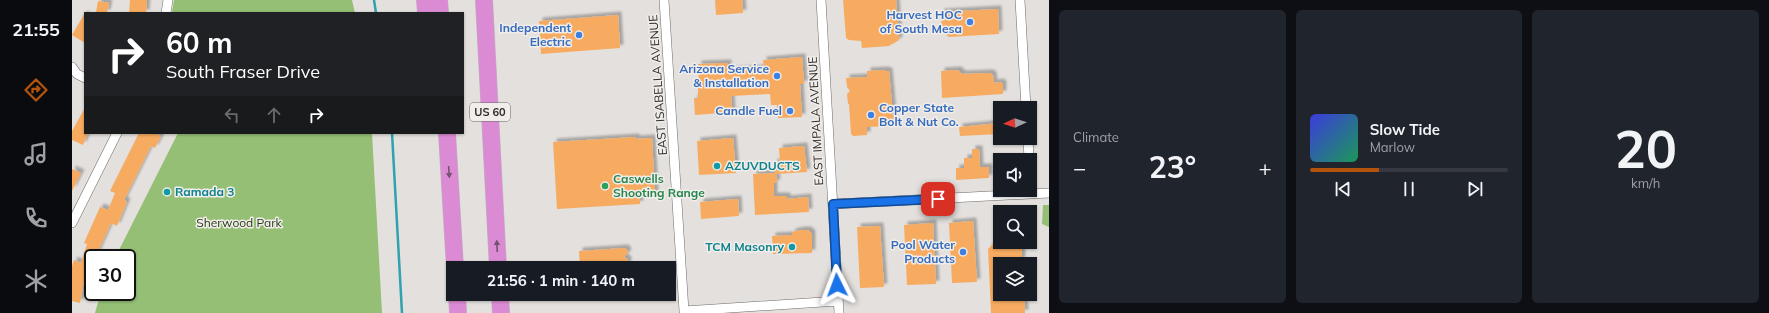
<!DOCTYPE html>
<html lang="en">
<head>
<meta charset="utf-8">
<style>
	:root { --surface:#171b24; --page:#20242c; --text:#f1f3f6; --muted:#9ea1a6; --line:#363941; --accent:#b45309 }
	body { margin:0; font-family:Mulish,sans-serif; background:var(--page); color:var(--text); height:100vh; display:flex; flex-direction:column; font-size:15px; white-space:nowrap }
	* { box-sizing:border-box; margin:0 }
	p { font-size:13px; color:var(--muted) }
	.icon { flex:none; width:22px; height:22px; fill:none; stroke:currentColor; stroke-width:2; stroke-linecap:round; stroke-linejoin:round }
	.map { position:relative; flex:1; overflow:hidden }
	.side { display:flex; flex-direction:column; gap:10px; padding:10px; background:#0d0f14; width:720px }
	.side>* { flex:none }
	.hud { position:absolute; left:12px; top:12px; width:380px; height:122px; border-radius:0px; box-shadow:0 1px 3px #0004; background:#202124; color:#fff; overflow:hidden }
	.needle { width:26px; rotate:267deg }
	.controls { position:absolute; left:921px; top:101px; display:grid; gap:8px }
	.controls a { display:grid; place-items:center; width:44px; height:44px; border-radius:0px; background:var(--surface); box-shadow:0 1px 3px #0004; font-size:20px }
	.speed { position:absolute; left:12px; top:249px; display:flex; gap:8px; font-size:20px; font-weight:700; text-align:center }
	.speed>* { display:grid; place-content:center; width:52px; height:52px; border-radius:50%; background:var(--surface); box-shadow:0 1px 3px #0004; line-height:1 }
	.speed .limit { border:2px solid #111; border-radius:6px; background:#fff; color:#111 }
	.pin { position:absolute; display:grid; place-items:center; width:34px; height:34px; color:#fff; margin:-17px; border-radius:8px; box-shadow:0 2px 6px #0006 }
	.me { position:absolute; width:44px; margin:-22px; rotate:357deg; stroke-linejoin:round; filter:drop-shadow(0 0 3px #0008) }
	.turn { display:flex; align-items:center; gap:14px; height:84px; padding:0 16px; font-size:18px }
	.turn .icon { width:52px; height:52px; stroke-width:2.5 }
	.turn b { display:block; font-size:28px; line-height:34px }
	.lanes { display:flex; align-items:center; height:38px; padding:0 16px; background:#0003; justify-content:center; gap:20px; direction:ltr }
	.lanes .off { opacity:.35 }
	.big { font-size:30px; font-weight:700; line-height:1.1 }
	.side .card { flex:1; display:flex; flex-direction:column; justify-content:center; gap:6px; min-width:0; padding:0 14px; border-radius:6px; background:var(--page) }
	.side .dial { align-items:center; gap:0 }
	.dial b { font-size:52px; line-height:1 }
	.song { display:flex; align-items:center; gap:12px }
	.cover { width:48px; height:48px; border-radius:6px; background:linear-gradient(135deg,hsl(240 70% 55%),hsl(150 70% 35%)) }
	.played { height:4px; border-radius:2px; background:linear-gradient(90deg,var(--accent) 35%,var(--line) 35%) }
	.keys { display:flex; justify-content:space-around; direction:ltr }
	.heat { display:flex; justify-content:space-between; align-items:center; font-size:22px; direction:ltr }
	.side .tiles { flex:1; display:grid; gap:10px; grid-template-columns:repeat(3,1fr) }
	.trip { position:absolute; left:374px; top:261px; width:230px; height:40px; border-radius:0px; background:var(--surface); box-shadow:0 1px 3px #0004; font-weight:700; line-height:40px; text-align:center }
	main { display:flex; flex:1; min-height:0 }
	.dock { display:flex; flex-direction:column; width:72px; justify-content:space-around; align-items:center; background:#090b0e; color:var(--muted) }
	.dock .icon { width:28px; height:28px }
	.dock .on { color:var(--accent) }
	.dock b { font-size:18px; color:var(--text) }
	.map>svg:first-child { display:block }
	.green { fill:#95bf75 }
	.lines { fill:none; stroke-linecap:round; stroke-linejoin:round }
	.stream { stroke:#30a1b0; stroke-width:2.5 }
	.building { fill:#f7ab60; filter:url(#shadow) }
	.minor-casing { stroke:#6f6c69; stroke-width:10 }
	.motorway-casing { stroke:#bcbcbc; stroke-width:18 }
	.minor { stroke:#fff; stroke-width:9 }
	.motorway { stroke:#db8bd4; stroke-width:17 }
	.oneway { fill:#745370 }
	.route-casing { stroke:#114b97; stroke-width:10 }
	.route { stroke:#1a73e8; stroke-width:7 }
	.shop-dot { fill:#3f7fe0; stroke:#f0edea; stroke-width:1.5 }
	.culture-dot { fill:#0f9aa8; stroke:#f0edea; stroke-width:1.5 }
	.leisure-dot { fill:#2e9e5b; stroke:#f0edea; stroke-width:1.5 }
	.labels { text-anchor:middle; stroke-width:3; stroke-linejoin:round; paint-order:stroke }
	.shield { fill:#f0edea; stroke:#696766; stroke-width:1 }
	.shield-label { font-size:11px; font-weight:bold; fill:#2f2e2d }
	.shop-label { font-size:12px; font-weight:bold; fill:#366cbe; stroke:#f0edea; text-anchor:end }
	.street-label { font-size:12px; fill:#2f2e2d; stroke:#f0edea }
	.culture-label { font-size:12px; font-weight:bold; fill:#0d838f; stroke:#f0edea; text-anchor:start }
	.leisure-label { font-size:12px; font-weight:bold; fill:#27864d; stroke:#f0edea; text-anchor:start }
	.park-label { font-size:12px; fill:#273a16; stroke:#f0edea }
</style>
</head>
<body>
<main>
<nav class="dock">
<b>21:55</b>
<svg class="icon on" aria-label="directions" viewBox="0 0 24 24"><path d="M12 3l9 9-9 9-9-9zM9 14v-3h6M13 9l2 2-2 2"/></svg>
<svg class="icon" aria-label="music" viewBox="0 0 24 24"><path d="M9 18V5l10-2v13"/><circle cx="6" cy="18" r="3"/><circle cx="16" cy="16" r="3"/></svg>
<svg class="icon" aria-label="phone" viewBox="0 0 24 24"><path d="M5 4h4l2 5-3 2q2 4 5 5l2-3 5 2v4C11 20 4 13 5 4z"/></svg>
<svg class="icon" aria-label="climate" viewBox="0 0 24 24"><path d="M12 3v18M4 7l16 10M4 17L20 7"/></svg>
</nav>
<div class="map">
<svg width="977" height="313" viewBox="0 0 977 313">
	<defs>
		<filter id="shadow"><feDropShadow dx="3.5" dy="-3.5" stdDeviation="1" flood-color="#0004"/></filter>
	</defs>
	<rect width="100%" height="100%" fill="#e3e0dd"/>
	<!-- green -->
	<path class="green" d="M102,0H280L283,13H100Z
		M106,133H300L310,313H23L29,292H55V258H43Z
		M971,205H977V227L970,224Z"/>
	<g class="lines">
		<!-- stream -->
		<path class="stream" d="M302,0L304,13
			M320,133L330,313"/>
	</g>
	<!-- building -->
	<path class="building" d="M58,0H75L74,13H57Z
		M643,0H670L671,13L644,15Z
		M771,0H824L827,40L817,46L790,48L789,41L777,40L774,38Z
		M26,1L37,3L35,13L24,12Z
		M926,9L927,34L877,37L870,31L869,12Z
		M13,13V43L0,35Z
		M546,15L548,48L469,54L467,21Z
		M730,57L732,84H728L730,117L706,118L705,105H699L698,94L659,96L660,112L623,115L622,98H626V85H627L626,64L656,63V70L692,68L691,60Z
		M814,70V71H817L822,126L795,127V135L781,136L779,134L777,104H776L775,94L778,91L775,87L774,78L795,77V71Z
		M886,70L890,74L918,73L921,75L922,83L928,82L931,84V94L870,98L869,71Z
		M13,108V133H16L11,145L0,140V131Z
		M928,123V134L888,136L887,127Z
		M67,133H83L89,136L83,148L79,146L52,200L55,202L45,226L39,223L23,258H21V277L13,275L8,303L0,301V266L2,260L9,263L15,244L12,243L28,207L36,210L43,193L38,191Z
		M564,137V139L580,138L583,195L568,196V204L485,209L481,142Z
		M661,138L664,173L627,175L625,141Z
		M732,146L735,172L704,174L705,183H702V196H715V199L736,197L737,212L683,215L681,174L703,173L702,162H708L707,148Z
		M900,149H907L908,167H917V178L884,180V168H892V158H900Z
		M0,169L9,173L0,191Z
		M666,199L667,216L629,219L628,202Z
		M901,221L905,282L880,283L877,223Z
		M861,223L864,284L835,285L832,225Z
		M808,226L812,287L788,288L785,227Z
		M729,230H736L740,234V253L701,254L700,236L720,235V232Z
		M928,236V242H950V260H948V264H928V294H952L953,313H919L916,249Z
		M553,248L555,250L556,253L552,257L556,260V263L555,265L550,266V268H508L507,251Z"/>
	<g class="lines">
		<defs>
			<path id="minor" d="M592,0L612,311L766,301
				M749,0L767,313
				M948,0L954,108
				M94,13L96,0
				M0,67L5,74L13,78
				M956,138L957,160
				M958,170L959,194
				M761,204L977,193
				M0,223L45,133"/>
			<path id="motorway" d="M353,0L354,13
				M367,0L368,13
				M412,0L426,268
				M375,133L383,268
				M385,294L386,313
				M428,294L429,313"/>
		</defs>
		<!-- minor casing -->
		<use href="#minor" class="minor-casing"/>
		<!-- motorway casing -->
		<use href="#motorway" class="motorway-casing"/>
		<!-- minor -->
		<use href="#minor" class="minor"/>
		<!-- motorway -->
		<use href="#motorway" class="motorway"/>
	</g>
	<!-- one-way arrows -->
	<defs><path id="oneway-solid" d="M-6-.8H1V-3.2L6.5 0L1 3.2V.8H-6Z"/></defs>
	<g class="oneway">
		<use href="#oneway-solid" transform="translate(377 172) rotate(86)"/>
		<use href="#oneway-solid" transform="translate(425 246) rotate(-93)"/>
	</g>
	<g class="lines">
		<defs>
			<path id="route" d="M765,285L761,204L866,199"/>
		</defs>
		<!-- route casing -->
		<use href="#route" class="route-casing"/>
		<!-- route -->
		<use href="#route" class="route"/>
	</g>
	<!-- markers -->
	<g class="shop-dot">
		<circle cx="898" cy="22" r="4"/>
		<circle cx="507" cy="35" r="4"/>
		<circle cx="705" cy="76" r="4"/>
		<circle cx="718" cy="111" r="4"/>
		<circle cx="799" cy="115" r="4"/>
		<circle cx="891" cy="252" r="4"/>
	</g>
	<g class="culture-dot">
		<circle cx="645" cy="166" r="4"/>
		<circle cx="95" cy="192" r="4"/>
		<circle cx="720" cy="247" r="4"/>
	</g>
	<circle class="leisure-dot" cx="533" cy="186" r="4"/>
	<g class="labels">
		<!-- shield labels -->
		<rect class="shield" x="398" y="103" width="40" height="18" rx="3"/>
		<g class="shield-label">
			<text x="418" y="116">US 60</text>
		</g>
		<!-- shop labels -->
		<g class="shop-label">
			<text x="890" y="19">Harvest HOC<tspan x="890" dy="14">of South Mesa</tspan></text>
			<text x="499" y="32">Independent<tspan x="499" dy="14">Electric</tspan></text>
			<text x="697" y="73">Arizona Service<tspan x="697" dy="14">&amp; Installation</tspan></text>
			<text x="807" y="112" text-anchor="start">Copper State<tspan x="807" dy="14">Bolt &amp; Nut Co.</tspan></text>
			<text x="710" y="115">Candle Fuel</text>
			<text x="883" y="249">Pool Water<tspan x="883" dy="14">Products</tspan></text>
		</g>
		<!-- street labels -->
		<g class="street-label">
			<text transform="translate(586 85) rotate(-94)" y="4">EAST ISABELLA AVENUE</text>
			<text transform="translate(744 121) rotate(-93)" y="4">EAST IMPALA AVENUE</text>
		</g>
		<!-- culture labels -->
		<g class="culture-label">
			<text x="653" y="170">AZUVDUCTS</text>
			<text x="103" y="196">Ramada 3</text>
			<text x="712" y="251" text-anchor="end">TCM Masonry</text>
		</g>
		<!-- leisure labels -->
		<g class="leisure-label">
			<text x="541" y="183">Caswells<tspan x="541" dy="14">Shooting Range</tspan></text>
		</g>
		<!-- park labels -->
		<g class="park-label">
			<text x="167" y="227">Sherwood Park</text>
		</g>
	</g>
</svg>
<div class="controls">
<a><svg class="needle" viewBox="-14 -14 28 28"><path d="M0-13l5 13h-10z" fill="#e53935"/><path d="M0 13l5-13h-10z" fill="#9ea1a6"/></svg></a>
<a><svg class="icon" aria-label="sound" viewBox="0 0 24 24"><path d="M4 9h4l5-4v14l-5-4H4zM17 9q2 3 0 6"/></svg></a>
<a><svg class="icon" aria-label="search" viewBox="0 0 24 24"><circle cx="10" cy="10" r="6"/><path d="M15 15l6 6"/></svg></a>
<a><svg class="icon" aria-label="layers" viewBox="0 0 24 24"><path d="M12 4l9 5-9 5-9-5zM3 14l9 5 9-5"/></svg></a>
</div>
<div class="speed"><div class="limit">30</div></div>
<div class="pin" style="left:866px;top:199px;background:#d93025"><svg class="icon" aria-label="arrive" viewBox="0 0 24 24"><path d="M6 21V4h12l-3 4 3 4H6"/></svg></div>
<svg class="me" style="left:765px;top:285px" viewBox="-20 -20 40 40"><path d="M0-17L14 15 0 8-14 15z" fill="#1a73e8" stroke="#fff" stroke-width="4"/></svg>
<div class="trip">21:56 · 1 min · 140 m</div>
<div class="hud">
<div class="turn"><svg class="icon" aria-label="right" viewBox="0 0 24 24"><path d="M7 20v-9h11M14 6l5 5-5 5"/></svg><div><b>60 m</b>South Fraser Drive</div></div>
<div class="lanes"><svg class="icon off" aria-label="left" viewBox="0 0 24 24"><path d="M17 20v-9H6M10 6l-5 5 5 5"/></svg><svg class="icon off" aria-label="ahead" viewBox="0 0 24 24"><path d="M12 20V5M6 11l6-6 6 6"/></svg><svg class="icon" aria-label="right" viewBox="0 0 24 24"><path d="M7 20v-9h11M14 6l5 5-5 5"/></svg></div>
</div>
</div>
<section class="side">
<div class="tiles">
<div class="card"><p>Climate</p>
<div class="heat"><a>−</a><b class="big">23°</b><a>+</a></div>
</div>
<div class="card">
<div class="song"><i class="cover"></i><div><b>Slow Tide</b><p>Marlow</p></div></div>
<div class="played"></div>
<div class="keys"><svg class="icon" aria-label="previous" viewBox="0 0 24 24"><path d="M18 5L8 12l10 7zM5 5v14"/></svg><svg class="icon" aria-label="pause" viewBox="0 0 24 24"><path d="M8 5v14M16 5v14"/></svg><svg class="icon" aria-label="next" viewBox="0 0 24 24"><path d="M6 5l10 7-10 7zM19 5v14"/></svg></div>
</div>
<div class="card dial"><b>20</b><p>km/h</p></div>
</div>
</section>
</main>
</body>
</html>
